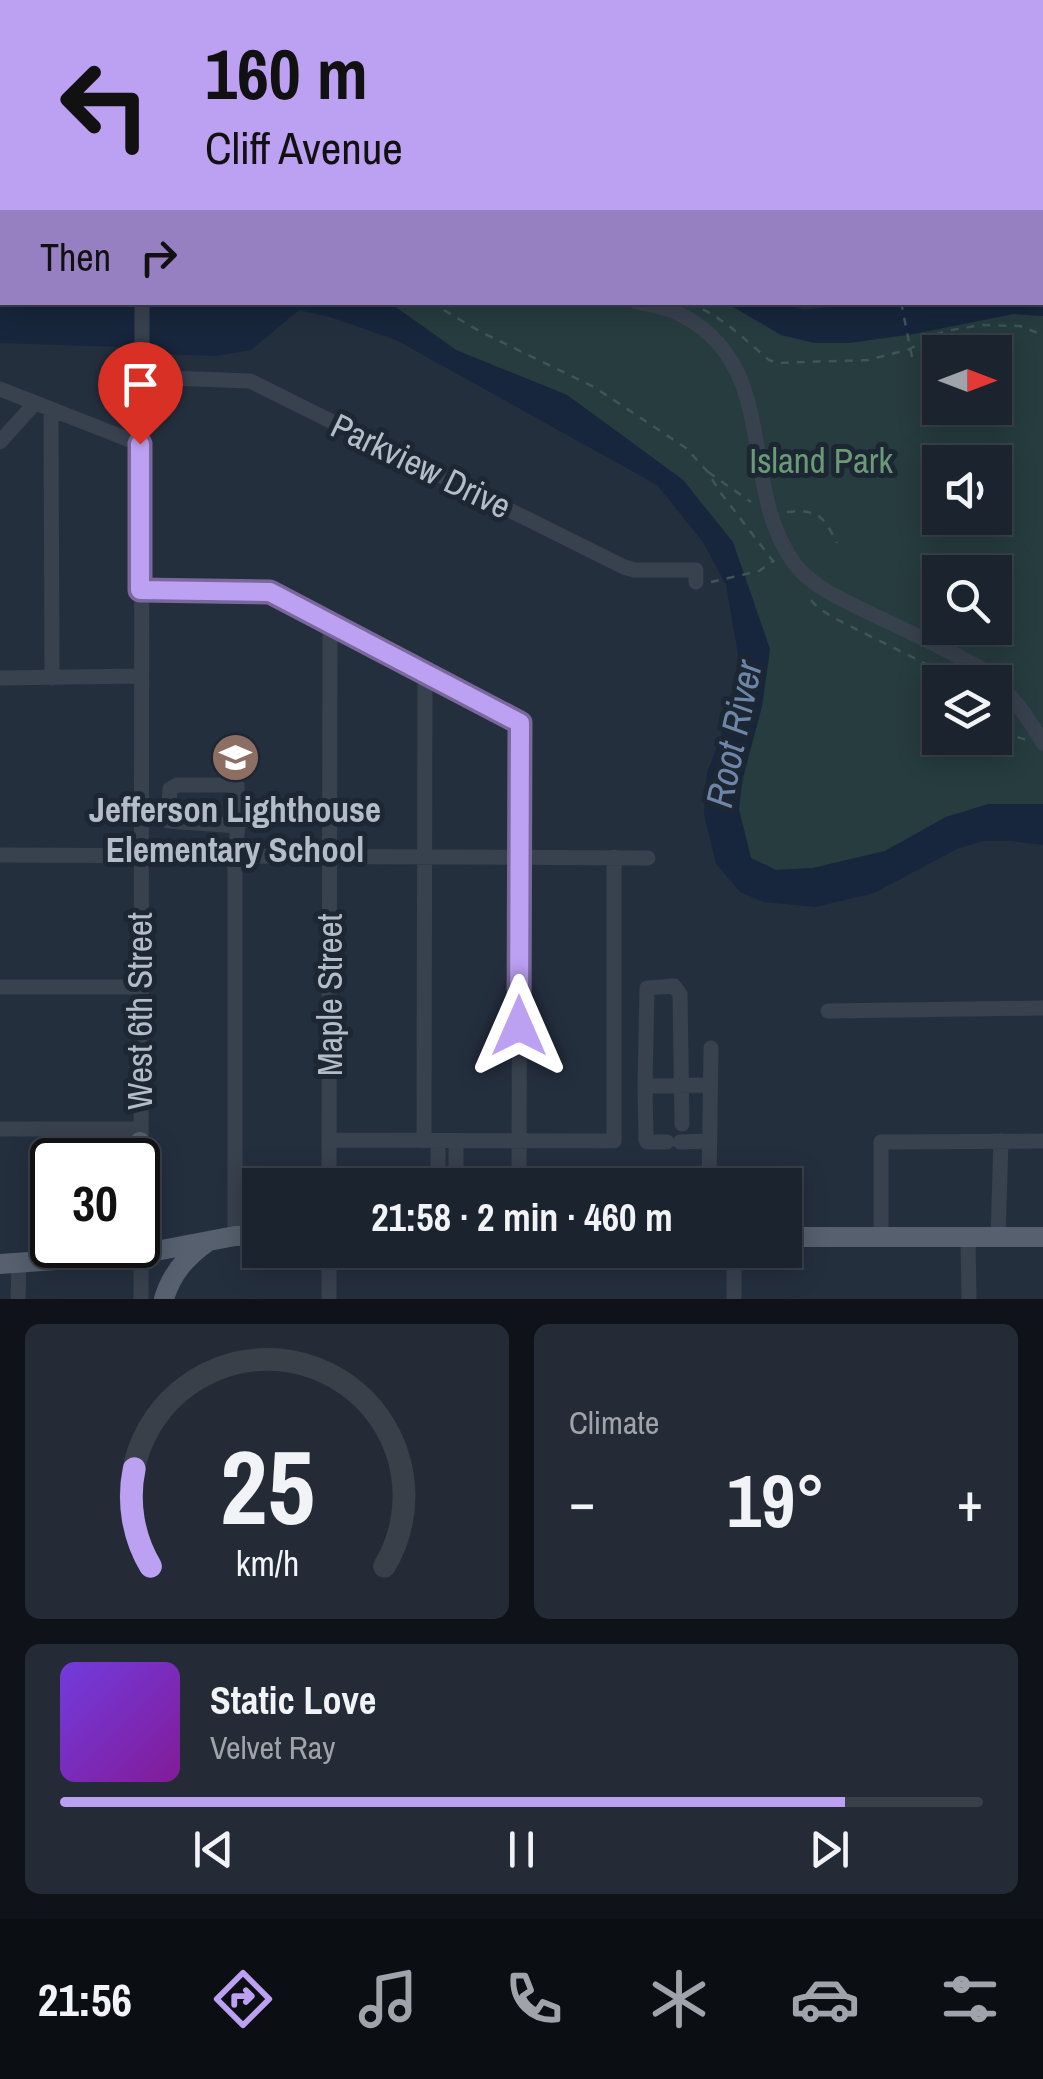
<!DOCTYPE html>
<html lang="en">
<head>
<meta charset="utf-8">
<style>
	:root { --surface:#1b232e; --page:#242b36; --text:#f1f3f6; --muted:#a0a4aa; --line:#39404a; --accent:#bca0f2 }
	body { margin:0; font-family:"Archivo Narrow",sans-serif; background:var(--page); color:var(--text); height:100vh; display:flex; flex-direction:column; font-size:38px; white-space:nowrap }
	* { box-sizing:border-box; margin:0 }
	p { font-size:32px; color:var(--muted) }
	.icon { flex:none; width:55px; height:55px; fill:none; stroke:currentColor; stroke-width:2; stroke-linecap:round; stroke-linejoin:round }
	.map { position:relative; height:1299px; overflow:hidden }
	.side { display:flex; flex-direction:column; gap:25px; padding:25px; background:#0f1319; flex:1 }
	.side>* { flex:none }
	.banner { position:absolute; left:0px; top:0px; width:1045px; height:305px; box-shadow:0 5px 25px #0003,0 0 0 2px var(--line); background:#bca0f2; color:#111; overflow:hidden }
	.needle { width:65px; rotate:90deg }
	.controls { position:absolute; left:922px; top:335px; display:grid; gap:20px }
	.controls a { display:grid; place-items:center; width:90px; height:90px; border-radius:0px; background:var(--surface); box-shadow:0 5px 25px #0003,0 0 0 2px var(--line); font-size:50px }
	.speed { position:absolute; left:30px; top:1138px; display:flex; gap:20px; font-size:50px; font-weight:700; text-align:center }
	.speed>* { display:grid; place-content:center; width:130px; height:130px; border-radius:50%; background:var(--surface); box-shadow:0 5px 25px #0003,0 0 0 2px var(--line); line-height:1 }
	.speed .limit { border:5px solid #111; border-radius:15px; background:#fff; color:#111 }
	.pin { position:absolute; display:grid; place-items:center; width:85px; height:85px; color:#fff; margin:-102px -42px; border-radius:50% 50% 50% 0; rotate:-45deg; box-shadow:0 0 10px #0007 }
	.pin .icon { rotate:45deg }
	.me { position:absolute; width:110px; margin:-55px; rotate:0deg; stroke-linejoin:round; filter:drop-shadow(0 0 8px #0008) }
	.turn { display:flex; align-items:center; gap:35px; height:210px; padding:0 40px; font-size:45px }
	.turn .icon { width:130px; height:130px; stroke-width:2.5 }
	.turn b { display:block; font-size:70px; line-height:85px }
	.then { display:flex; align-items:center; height:95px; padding:0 40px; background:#0003; gap:20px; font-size:38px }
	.big { font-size:75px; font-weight:700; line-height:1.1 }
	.side .widget { flex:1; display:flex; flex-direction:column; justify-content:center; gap:15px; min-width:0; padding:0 35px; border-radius:15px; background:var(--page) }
	.side .dial { align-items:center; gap:0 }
	.dial svg { height:260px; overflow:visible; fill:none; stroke:var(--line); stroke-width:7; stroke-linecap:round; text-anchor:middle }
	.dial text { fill:var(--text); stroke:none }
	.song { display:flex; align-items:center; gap:30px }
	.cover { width:120px; height:120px; border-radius:15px; background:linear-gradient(135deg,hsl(260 70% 55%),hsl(290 70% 35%)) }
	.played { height:10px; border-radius:5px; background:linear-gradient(90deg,var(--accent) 85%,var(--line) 85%) }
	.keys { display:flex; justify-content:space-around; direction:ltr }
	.heat { display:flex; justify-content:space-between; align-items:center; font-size:55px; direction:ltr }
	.side .tiles { flex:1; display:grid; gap:25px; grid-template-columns:1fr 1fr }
	.widget:last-child { grid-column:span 2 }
	.trip { position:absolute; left:242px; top:1168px; width:560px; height:100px; border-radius:0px; background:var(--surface); box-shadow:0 5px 25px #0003,0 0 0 2px var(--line); font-weight:700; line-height:100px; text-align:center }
	.tab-bar { display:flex; height:160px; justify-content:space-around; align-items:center; background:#0b0e12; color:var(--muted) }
	.tab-bar .icon { width:70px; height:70px }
	.tab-bar .active { color:var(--accent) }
	.tab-bar b { font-size:45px; color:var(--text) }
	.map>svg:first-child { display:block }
	.green { fill:#263c3f; fill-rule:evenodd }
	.water { fill:#17263c }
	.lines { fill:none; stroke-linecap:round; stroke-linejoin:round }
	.path { stroke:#3f5557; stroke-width:2.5; stroke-dasharray:8 8; stroke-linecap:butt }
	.minor { stroke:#38414e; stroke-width:15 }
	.major { stroke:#56606e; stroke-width:20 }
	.route-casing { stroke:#7a689d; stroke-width:25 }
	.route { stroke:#bca0f2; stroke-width:18 }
	.labels { text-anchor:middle; stroke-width:10; stroke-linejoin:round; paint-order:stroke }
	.park-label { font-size:35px; fill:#6b9a76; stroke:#1d2633 }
	.street-label { font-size:35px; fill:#b4bcc9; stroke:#1d2633 }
	.poi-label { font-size:35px; font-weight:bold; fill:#b4bcc9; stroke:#1d2633 }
	.water-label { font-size:38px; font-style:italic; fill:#6d86a8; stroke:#1d2633 }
</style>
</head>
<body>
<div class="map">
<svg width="1043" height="1299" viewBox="0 0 1043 1299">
	<rect width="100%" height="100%" fill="#242f3e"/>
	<!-- green -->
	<path class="green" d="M390,303H727L755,320L814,343H849L913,334L1013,314L1043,316V804H1030L946,817L885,851L813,868L776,870L751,858L739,810L742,781L762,706L770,649L683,480L567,395L456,350ZM940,352H995V408H940ZM940,462H995V518H940ZM940,572H995V628H940ZM940,682H995V738H940Z"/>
	<!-- water -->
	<path class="water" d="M0,274L2,275V302L390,303L456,350L567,395L683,480L733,542L770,649L762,706L742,781L739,810L751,858L776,870L813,868L885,851L946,817L988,804H1043V845L1011,841H984L959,848L874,893L816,907L764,902L740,892L716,864L704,814L707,773L733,704L739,660L726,585L703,542L657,485L396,340L330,317L299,310L251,350L216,356L122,353L121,347L0,343Z
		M1043,297V316L1013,314L913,334L849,343H814L781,335L727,303H781L804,310L858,303L884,305L905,302H1042Z"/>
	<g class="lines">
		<!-- path -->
		<path class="path" d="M0,221L2,222
			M1042,268H1043
			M430,302L481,332L594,387L686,448L707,471L720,492L773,561L779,565
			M901,302L913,362
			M688,303C721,315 743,338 769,360L777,363L868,360L910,349L933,335L947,331L980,325L1020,326L1043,335
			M708,472L751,502
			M787,512C819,509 823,516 837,543
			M711,582L759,571L773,561
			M811,600L818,608L836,619L962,682
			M995,715L1014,736L1027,740"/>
		<!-- minor -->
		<path class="minor" d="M10,0L14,2
			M122,0L124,2
			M240,0L242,2
			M411,0V2
			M835,0V2
			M955,2L1043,1
			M1042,93H1043
			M0,103L2,105
			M0,238L2,239
			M636,302C648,305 662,306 673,311C784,360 736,484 794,563C810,585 839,598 863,610C893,624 923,638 952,653C963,659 976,665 986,672C1008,691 1029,718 1043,743
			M142,377L250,381L624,567L634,570H696V582
			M0,389L140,444
			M51,409L52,678
			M0,442L35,403
			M140,590L270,591L520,723L519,1185
			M0,678L140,676
			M0,855L648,858
			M0,987H140
			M828,1011L1043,1008
			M645,1086L646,1140L647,1142H667
			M682,1124L680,994L674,986L647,988L645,1086L710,1085
			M0,1129H140
			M97,1129V1160
			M330,1140L614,1141V857
			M424,1141L425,674
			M438,1141V1185
			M680,1142L709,1141
			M329,1185L330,625
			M456,1185V1141
			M709,1185L711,1048
			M235,1236V856L238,826L237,785H177L170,789L168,821L238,826
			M881,1237V1142L1043,1141
			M968,1237L969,1299
			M998,1237L1001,1141
			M329,1250V1299
			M18,1299L19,1264
			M141,1299L142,302
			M734,1299V1250"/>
		<!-- major -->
		<path class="major" d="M137,1160L140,1142
			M785,1237H1043
			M0,1264L140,1254L235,1236H260
			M164,1299C171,1274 186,1257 207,1242"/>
	</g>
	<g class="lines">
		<defs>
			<path id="route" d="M140,444V590L270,592L520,723L519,1026"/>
		</defs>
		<!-- route casing -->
		<use href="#route" class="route-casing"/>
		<!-- route -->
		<use href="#route" class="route"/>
	</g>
	<!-- icons -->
	<defs>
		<symbol id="school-disc" viewBox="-11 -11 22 22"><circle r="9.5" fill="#8d6e63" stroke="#1d2633"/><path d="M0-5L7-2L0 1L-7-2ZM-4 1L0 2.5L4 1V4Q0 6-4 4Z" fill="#fff"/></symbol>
	</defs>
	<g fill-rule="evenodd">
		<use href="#school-disc" x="208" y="730" width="55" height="55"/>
	</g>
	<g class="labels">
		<!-- park labels -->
		<g class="park-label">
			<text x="821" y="473">Island Park</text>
		</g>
		<!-- street labels -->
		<g class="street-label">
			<text transform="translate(421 466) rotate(26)" y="12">Parkview Drive</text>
			<text transform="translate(330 995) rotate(-90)" y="12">Maple Street</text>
			<text transform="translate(140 1011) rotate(-90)" y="12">West 6th Street</text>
		</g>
		<!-- poi labels -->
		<g class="poi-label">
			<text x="235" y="822">Jefferson Lighthouse<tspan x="235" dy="40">Elementary School</tspan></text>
		</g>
		<!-- water labels -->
		<g class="water-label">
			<text transform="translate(734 734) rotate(-78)" y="13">Root River</text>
		</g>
	</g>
</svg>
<div class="controls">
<a><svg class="needle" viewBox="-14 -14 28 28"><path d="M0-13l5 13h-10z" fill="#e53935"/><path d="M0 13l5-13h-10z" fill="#a0a4aa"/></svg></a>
<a><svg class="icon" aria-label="sound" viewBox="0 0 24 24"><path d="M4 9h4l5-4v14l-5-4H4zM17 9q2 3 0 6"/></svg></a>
<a><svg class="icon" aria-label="search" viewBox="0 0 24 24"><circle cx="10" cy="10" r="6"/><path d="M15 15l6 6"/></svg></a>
<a><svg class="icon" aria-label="layers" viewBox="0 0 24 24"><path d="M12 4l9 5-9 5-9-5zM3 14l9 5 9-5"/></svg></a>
</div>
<div class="speed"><div class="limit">30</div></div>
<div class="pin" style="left:140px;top:444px;background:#d93025"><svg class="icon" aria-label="arrive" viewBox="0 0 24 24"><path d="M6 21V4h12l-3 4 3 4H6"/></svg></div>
<svg class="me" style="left:519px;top:1026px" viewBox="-20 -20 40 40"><path d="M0-17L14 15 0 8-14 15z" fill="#bca0f2" stroke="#fff" stroke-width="4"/></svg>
<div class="trip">21:58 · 2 min · 460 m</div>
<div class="banner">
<div class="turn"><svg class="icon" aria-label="left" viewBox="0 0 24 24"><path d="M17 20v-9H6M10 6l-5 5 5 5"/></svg><div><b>160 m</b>Cliff Avenue</div></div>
<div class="then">Then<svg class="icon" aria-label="right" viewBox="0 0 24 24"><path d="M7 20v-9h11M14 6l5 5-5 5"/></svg></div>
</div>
</div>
<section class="side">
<div class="tiles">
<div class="widget dial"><svg viewBox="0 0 100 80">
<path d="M14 69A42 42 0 1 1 86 69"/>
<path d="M14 69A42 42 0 0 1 9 39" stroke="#bca0f2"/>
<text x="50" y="56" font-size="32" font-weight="700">25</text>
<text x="50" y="72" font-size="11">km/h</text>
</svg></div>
<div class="widget"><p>Climate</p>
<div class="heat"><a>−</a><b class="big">19°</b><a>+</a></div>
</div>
<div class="widget">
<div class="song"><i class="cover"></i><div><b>Static Love</b><p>Velvet Ray</p></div></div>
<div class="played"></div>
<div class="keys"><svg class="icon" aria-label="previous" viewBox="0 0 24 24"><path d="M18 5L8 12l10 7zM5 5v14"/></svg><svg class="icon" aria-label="pause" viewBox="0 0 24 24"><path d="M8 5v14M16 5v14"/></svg><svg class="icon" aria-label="next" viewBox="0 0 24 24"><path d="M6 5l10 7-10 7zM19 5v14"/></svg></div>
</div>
</div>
</section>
<nav class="tab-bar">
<b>21:56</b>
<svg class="icon active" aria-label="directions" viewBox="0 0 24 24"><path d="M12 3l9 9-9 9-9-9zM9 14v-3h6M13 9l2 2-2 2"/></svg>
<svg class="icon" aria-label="music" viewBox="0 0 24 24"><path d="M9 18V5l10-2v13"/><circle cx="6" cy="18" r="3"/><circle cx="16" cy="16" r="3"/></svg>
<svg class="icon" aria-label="phone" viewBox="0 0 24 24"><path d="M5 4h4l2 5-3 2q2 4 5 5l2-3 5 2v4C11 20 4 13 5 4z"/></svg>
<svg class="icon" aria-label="climate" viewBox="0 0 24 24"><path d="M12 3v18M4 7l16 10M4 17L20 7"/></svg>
<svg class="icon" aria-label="car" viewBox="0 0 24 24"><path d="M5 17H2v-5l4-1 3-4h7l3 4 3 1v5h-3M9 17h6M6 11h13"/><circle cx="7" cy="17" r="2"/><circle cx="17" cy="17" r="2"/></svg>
<svg class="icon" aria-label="filters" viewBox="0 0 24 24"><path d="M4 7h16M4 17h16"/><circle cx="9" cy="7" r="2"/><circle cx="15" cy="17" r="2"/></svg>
</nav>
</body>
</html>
